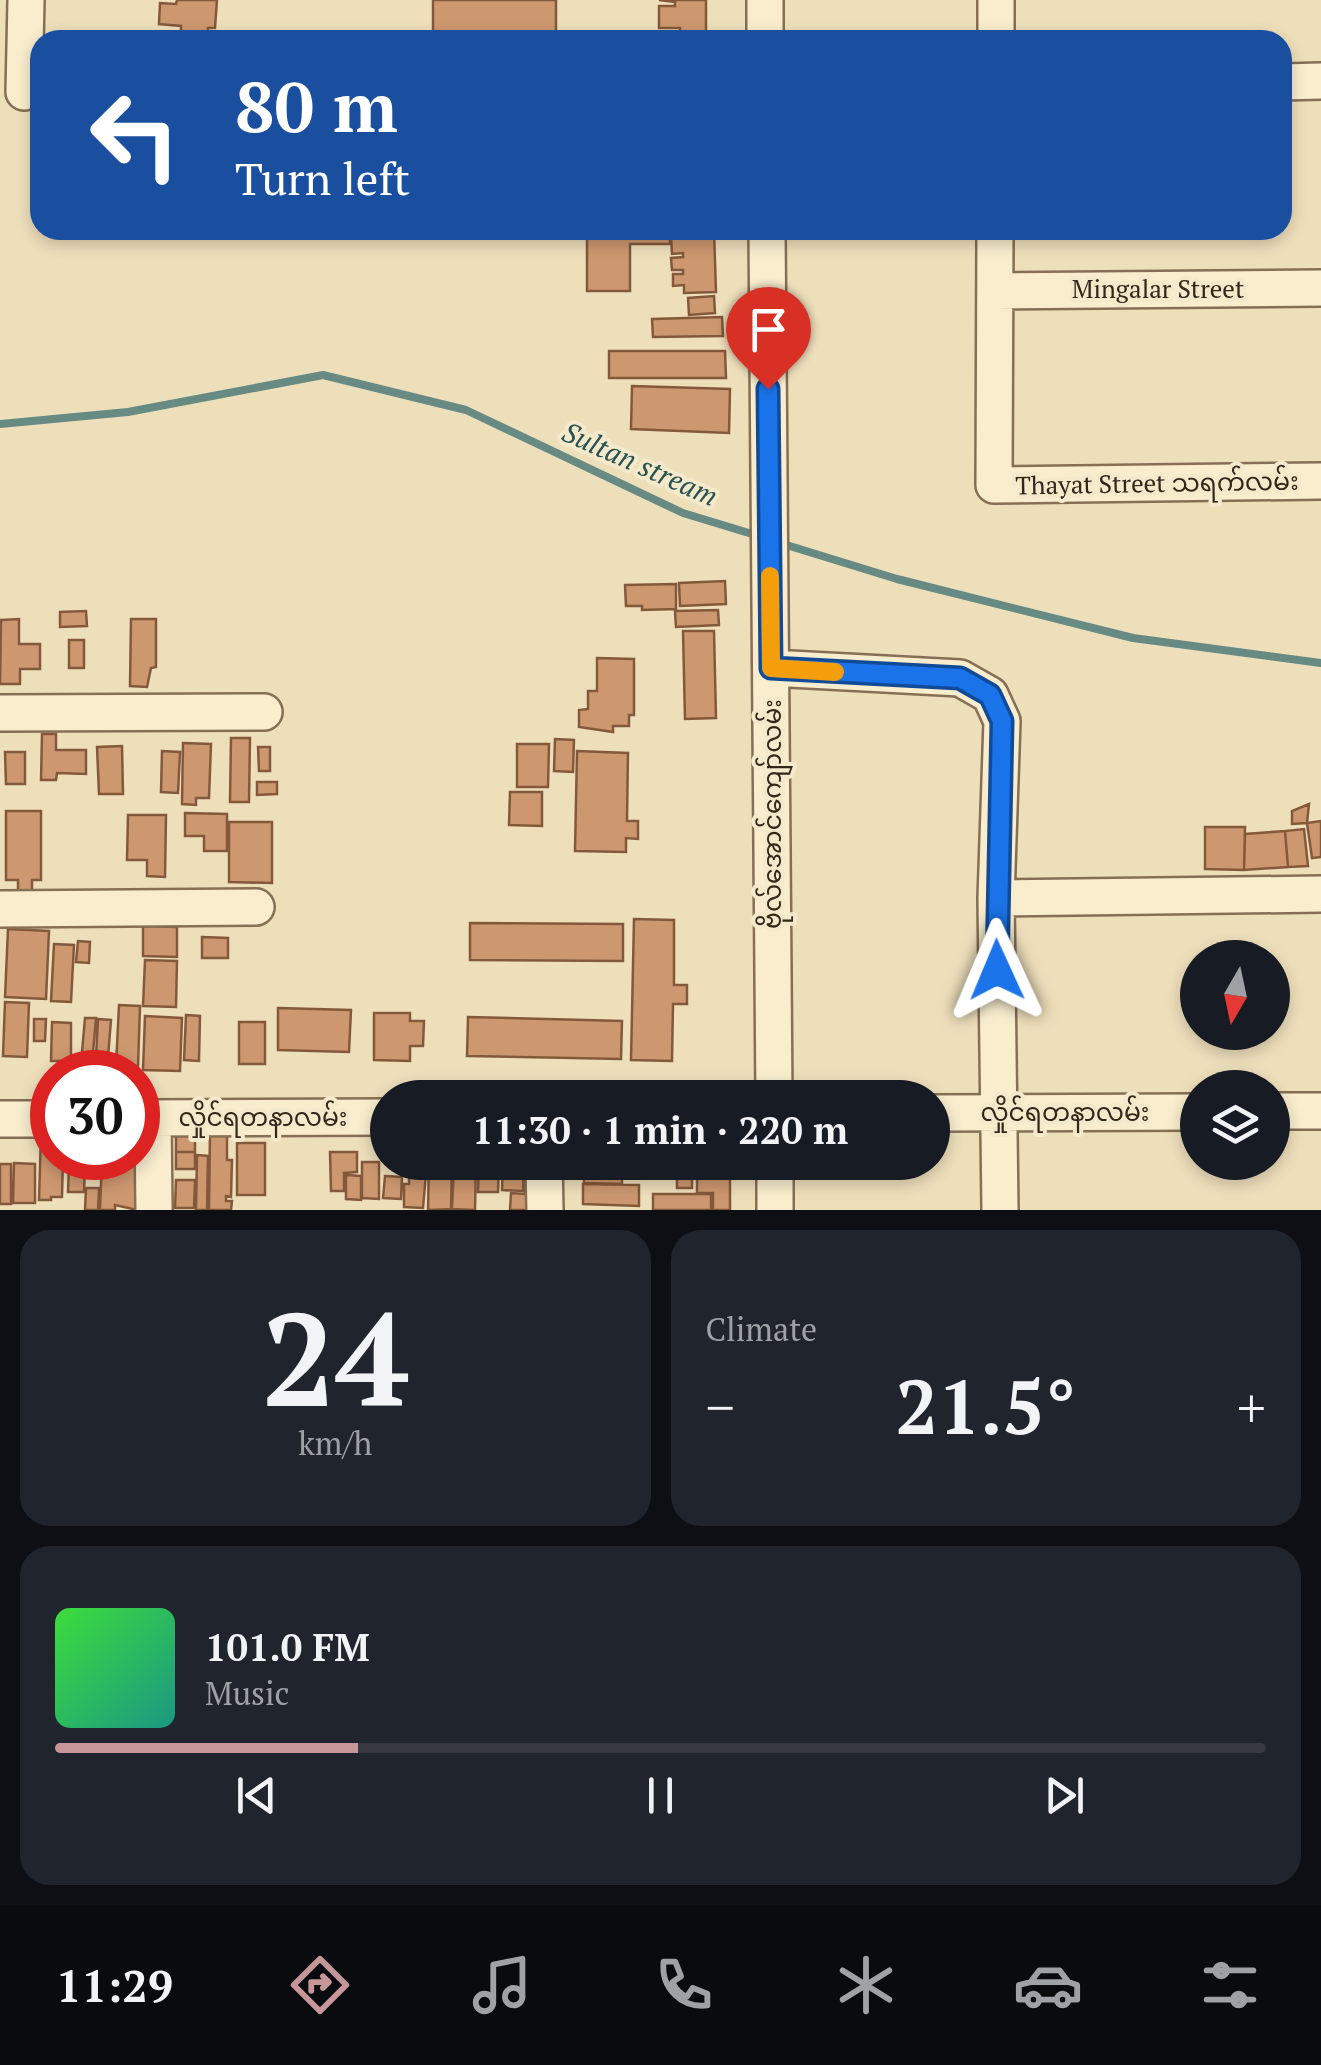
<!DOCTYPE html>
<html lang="en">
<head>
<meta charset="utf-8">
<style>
	:root { --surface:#171b24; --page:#20242c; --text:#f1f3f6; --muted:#9ea1a6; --line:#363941; --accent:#c79698 }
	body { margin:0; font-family:"PT Serif","Noto Sans Myanmar",serif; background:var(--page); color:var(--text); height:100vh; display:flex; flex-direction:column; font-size:38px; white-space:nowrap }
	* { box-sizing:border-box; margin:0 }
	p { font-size:32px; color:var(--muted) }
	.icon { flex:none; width:55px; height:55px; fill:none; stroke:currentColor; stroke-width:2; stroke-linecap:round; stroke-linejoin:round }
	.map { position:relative; height:1210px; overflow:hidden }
	.details { display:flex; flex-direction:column; gap:20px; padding:20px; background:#0d0f14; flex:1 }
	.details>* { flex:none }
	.hud { position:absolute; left:30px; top:30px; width:1262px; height:210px; border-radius:30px; box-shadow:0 5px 15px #0003; background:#1a4fa0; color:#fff; overflow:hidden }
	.needle { width:65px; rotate:189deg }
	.tools { position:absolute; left:1180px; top:940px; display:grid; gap:20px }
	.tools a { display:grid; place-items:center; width:110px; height:110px; border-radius:50%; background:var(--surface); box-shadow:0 5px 15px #0003; font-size:50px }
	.speed { position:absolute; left:30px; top:1050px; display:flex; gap:20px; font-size:50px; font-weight:700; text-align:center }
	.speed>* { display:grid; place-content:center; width:130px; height:130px; border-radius:50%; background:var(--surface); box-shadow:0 5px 15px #0003; line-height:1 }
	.speed .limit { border:15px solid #d22; background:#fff; color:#111 }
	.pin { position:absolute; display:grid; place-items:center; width:85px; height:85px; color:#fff; margin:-102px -42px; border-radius:50% 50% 50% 0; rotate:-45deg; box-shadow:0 0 10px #0007 }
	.pin .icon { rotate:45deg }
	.me { position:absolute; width:110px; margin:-55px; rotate:359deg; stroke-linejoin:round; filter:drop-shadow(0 0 8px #0008) }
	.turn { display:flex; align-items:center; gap:35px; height:210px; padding:0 40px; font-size:45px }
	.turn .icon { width:130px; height:130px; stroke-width:2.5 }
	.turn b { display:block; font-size:70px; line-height:85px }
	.big { font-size:75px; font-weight:600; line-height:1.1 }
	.details .tile { flex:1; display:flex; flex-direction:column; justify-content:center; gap:15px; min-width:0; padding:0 35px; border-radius:30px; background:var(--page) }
	.details .dial { align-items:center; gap:0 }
	.dial b { font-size:130px; line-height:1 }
	.song { display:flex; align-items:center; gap:30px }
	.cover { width:120px; height:120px; border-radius:15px; background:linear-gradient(135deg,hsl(120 70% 55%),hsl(170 70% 35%)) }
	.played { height:10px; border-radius:5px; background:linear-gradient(90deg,var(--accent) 25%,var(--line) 25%) }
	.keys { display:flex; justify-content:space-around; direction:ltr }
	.heat { display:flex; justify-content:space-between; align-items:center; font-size:55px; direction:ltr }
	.details .tiles { flex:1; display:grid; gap:20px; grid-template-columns:1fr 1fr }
	.tile:last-child { grid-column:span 2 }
	.trip { position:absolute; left:370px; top:1080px; width:580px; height:100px; border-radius:50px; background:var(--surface); box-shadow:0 5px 15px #0003; font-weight:600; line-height:100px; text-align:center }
	.dock { display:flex; height:160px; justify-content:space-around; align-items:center; background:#090b0e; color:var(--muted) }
	.dock .icon { width:70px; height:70px }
	.dock .current { color:var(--accent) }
	.dock b { font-size:45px; color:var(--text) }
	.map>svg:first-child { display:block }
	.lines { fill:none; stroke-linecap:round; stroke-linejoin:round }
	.stream { stroke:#678b83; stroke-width:8 }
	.building { fill:#cd9870; stroke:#84593b; stroke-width:2.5 }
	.minor-casing { stroke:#856f55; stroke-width:40 }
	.minor { stroke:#f9edce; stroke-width:35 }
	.route-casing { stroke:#114b97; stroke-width:25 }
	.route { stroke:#1a73e8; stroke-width:18 }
	.slow { stroke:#f59e0b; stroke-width:18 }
	.labels { text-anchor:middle; stroke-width:8; stroke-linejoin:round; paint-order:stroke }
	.street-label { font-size:25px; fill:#34271a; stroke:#f5e9cb }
	.water-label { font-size:28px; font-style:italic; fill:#295452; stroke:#f5e9cb }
</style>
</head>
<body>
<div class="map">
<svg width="1321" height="1210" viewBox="0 0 1321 1210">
	<rect width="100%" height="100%" fill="#eedfbb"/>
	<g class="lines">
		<!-- stream -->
		<path class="stream" d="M0,424L128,412L323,375L466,410L683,513L762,537
			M780,543L897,579L1133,638L1321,663"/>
	</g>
	<!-- building -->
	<path class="building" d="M177,0H217L215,28H208L207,37L181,35V26L159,24L160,3L176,4Z
		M433,0H556V40H433Z
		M659,0H706V40H662L680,37V28H659V6H675V2Z
		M587,230H675V233H670V244H630V291H587Z
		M681,230H714L716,292L684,293V285L673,286V274H683V270H672L671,258L683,257V253L672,254L671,235H682Z
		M714,296L715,313L689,315L688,298Z
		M722,317L723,336L653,337L652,319Z
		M609,351H725L726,378H609Z
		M632,386L730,389L729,433L631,429Z
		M725,581L726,604L680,606L679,583Z
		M676,584V609L642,610V606H626L625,585Z
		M718,610L719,625L676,627L675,611Z
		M86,611L87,626L60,627V612Z
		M19,619V644H40V669H20V684H0L1,620Z
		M131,619H156V667L151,668L147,687L130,686Z
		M683,631H714L716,718L685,719Z
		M69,640H84V668H69Z
		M597,658L634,659V715H629V726H613V732L579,727V710L588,709V691H597Z
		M42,734H56V750H86V774L57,773L56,780H41Z
		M231,738H250L249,802H230Z
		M555,739L574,740L573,772L554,771Z
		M183,743L211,744L209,798H196V805L182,804Z
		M517,744H549L548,787H517Z
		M122,746L123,794H99L97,747Z
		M258,747H270V771H259Z
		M162,751L180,752L178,793L161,792Z
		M577,751L628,753L627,821H638V839L626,838V852L575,851Z
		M5,752H25V784H6Z
		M257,782H277V794L257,795Z
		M510,792H542V826L509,825Z
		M1309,804L1307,823L1292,824V811Z
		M6,811H41V880H32V896H18V880H6Z
		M185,813L227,814V851H204V836H185Z
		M128,815H166L165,877L147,876V860H127Z
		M1321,821V857L1312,858L1307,823Z
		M229,822H272V883L229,882Z
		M1205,827H1245L1244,870L1205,869Z
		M1304,829L1308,866L1288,867L1285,831Z
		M1285,831L1288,867L1244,870L1245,834Z
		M634,919L674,920V985H687V1004H673L672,1061L631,1060Z
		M470,923L623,924V961L470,960Z
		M143,926L177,927V957L143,956Z
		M8,929L49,931L46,999L5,997Z
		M202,937L228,938V958H202Z
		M78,941L90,942L89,963L76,962Z
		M54,944L74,945L71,1002L51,1001Z
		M145,960L177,961L176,1007L143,1006Z
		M5,1002L29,1003L27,1057L3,1056Z
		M119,1005L140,1006L138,1067L116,1066Z
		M278,1008L351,1010L349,1052L278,1050Z
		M374,1013H410V1021H424L423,1046H410V1061L374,1060Z
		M186,1015L200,1016L199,1061L184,1060Z
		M145,1016L182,1018L180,1071L143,1070Z
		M468,1017L622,1021L621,1059L467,1056Z
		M85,1018H96L92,1064L81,1063Z
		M34,1019H46L45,1041H34Z
		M98,1019L111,1020L108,1057H96Z
		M52,1022L71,1023V1061H51Z
		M239,1022H265V1064H239Z
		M210,1130H227V1160H232L231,1197L226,1196V1201H232L231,1210H209Z
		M176,1133H195V1152H176Z
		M41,1134H52V1158H63L62,1197H51V1200H39Z
		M237,1143H265V1195H237Z
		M176,1152H195V1169H176Z
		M330,1152H357V1172L344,1173V1191H331Z
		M197,1155L208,1156L207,1210H196Z
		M102,1158H138L137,1210L115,1205V1210H100Z
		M362,1162H379V1199L362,1198Z
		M405,1162H427L423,1208L404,1207V1184H409V1169H405Z
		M429,1162H452L451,1209L428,1210Z
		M454,1162H476L475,1210L452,1209Z
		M479,1162H499L498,1192H478Z
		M503,1162H524L523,1191L502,1190Z
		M581,1162H639V1173L581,1172Z
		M730,1162V1210H713V1193H697V1164L673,1162Z
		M14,1163L35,1164V1203H13Z
		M0,1164H11V1204H0Z
		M526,1164L535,1165L533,1210H510L511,1193L525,1194Z
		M69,1165H85L84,1192H68Z
		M692,1165V1188H677V1166Z
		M584,1172L622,1173V1184L584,1183Z
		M346,1175L361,1176V1200L346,1199Z
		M385,1176L402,1177L401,1199L383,1198Z
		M176,1180H195L194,1208H175Z
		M583,1184L639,1185V1206L583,1204Z
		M86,1188H99L98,1210H85Z
		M653,1194H711V1210H653Z"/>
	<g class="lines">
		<defs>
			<path id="minor" d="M765,0V40
				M996,40V0
				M1282,82L1321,81
				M24,92L26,0
				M767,230L774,1098
				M995,230L994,485L1321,481
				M995,291L1321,288
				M771,668L960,678L990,695L1002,721L996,898
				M0,713L264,712
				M0,909L256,907
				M1272,1111H1321
				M932,1113L1198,1112
				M138,1118L388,1117
				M153,1118L154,1210
				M0,1119H52
				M544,1162L545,1210
				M775,1162V1210
				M1000,1210L996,898L1321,894"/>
		</defs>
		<!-- minor casing -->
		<use href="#minor" class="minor-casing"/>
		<!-- minor -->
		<use href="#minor" class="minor"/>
	</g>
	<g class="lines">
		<defs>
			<path id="route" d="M768,389L771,668L960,678L990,695L1002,721L997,970"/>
		</defs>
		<!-- route casing -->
		<use href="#route" class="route-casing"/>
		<!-- route -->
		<use href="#route" class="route"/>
		<!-- slow -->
		<path class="slow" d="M770,576L771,668L835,672"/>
	</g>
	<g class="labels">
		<!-- street labels -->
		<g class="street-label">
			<text x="1158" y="298">Mingalar Street</text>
			<text transform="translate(1157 483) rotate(-1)" y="9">Thayat Street သရက်လမ်း</text>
			<text transform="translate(772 814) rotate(-90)" y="9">ဗိုလ်အောင်ကျော်လမ်း</text>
			<text x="1065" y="1121">လှိုင်ရတနာလမ်း</text>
			<text x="263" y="1126">လှိုင်ရတနာလမ်း</text>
		</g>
		<!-- water labels -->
		<g class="water-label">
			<text transform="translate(640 464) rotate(24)" y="10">Sultan stream</text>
		</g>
	</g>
</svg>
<div class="tools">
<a><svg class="needle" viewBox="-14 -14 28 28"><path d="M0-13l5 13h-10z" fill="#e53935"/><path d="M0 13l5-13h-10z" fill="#9ea1a6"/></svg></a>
<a><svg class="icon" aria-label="layers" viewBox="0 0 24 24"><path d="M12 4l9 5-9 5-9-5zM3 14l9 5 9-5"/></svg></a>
</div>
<div class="speed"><div class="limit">30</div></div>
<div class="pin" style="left:768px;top:389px;background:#d93025"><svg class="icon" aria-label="arrive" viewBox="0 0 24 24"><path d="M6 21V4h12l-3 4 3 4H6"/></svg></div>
<svg class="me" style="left:997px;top:970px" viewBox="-20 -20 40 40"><path d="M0-17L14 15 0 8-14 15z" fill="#1a73e8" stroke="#fff" stroke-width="4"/></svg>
<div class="trip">11:30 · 1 min · 220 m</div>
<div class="hud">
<div class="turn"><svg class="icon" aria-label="left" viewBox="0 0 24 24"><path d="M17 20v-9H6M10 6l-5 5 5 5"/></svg><div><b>80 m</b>Turn left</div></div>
</div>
</div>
<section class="details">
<div class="tiles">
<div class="tile dial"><b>24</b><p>km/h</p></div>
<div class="tile"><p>Climate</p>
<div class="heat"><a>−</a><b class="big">21.5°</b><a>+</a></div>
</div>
<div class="tile">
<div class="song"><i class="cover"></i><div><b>101.0 FM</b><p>Music</p></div></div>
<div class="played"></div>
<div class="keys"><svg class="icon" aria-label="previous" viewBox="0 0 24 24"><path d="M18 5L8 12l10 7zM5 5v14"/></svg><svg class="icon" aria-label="pause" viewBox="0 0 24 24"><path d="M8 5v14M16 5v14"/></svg><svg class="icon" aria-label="next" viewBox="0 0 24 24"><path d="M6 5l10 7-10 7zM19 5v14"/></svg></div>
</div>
</div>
</section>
<nav class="dock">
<b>11:29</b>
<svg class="icon current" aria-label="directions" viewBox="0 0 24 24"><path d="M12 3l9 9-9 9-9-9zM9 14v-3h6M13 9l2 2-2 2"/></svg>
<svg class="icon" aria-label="music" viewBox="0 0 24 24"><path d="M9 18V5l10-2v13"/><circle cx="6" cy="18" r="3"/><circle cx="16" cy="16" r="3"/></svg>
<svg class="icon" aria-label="phone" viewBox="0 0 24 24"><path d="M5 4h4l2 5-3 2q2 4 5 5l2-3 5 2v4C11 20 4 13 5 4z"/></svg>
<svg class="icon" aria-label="climate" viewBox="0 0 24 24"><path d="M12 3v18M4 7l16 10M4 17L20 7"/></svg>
<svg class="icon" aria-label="car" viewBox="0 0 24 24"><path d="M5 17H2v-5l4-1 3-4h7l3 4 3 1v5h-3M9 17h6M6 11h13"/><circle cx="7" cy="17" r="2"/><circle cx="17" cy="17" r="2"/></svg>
<svg class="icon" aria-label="filters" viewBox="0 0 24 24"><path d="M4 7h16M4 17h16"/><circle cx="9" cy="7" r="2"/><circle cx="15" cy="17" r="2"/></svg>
</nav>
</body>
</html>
